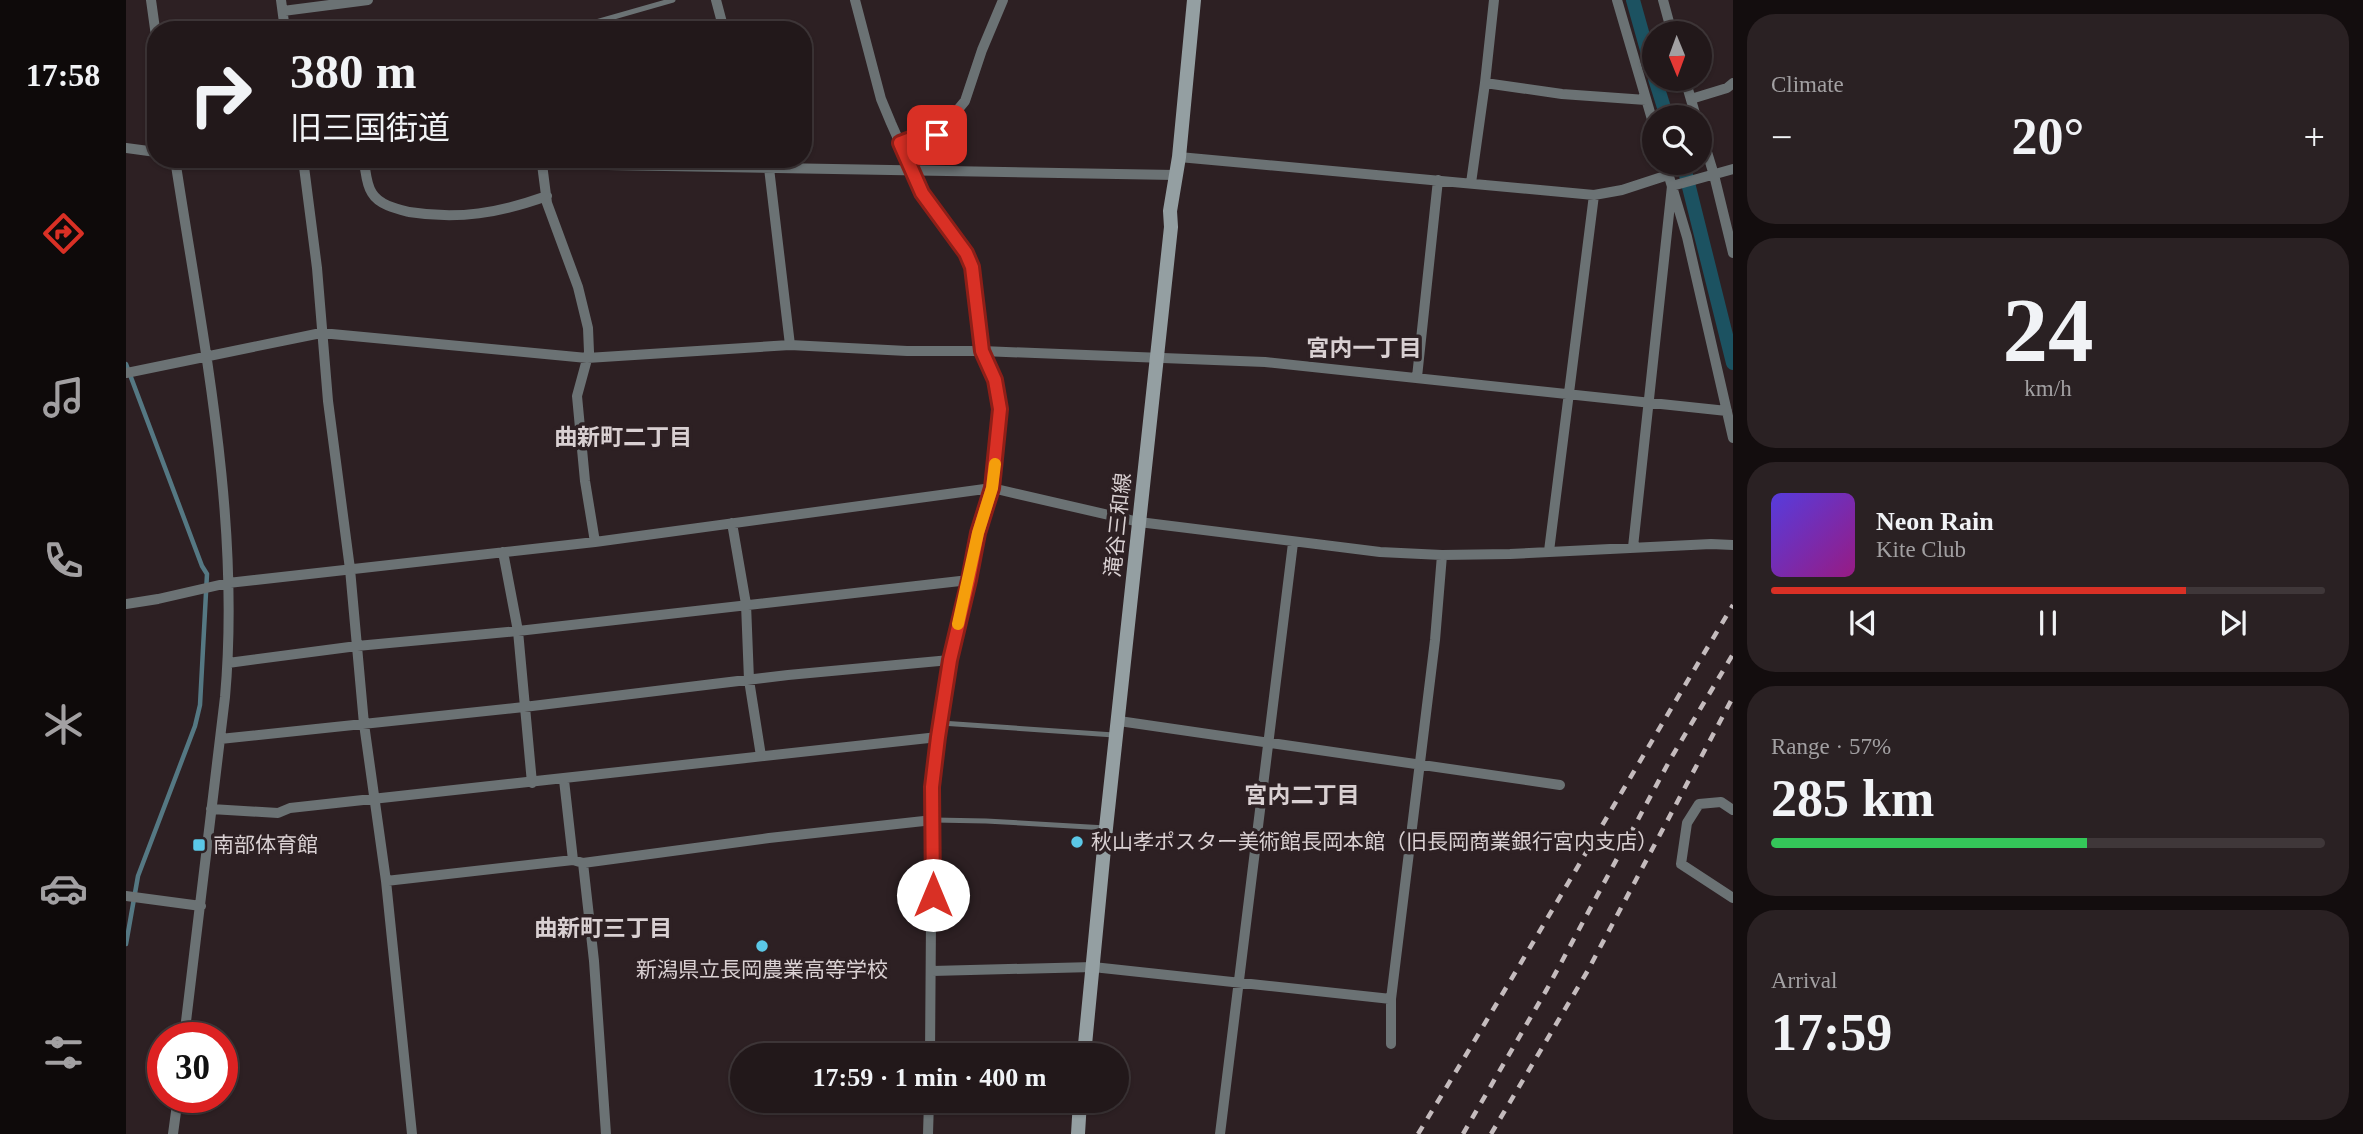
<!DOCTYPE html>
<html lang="en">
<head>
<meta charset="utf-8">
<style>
	:root { --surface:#22181a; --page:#2a2123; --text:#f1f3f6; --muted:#a2a0a2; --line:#3f3739; --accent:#d93025 }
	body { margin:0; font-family:"Times New Roman","Noto Sans JP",serif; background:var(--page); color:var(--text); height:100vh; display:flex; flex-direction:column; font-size:26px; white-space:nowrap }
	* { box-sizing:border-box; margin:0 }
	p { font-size:23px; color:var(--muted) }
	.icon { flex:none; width:38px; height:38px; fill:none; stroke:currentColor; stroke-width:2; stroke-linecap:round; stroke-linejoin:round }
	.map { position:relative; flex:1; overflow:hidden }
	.side { display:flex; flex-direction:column; gap:14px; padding:14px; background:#130d0e; width:630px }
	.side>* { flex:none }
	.hud { position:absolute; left:21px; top:21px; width:665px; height:147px; border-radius:28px; box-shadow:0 2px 5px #0004,0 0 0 2px var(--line); background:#22181a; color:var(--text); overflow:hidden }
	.needle { width:46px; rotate:179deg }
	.fabs { position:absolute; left:1516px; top:21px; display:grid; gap:14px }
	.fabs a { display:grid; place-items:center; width:70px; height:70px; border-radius:50%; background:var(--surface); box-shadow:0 2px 5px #0004,0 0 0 2px var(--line); font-size:35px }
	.speed { position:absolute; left:21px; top:1022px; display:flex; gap:14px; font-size:35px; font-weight:700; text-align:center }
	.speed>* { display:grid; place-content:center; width:91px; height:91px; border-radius:50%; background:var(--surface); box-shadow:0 2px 5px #0004,0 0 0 2px var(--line); line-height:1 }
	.speed .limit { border:10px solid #d22; background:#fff; color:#111 }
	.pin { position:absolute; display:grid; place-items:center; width:60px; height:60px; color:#fff; margin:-30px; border-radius:14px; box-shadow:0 4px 10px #0006 }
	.me { position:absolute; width:77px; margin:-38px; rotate:0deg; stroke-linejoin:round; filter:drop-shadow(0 0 5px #0008) }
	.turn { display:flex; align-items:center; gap:24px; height:147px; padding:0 28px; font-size:32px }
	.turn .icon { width:91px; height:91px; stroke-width:2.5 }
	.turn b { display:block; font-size:49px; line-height:60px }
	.big { font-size:52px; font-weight:700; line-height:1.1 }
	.side .tile { flex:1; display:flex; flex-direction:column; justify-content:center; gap:10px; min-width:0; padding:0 24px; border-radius:28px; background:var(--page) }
	.side .dial { align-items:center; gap:0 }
	.dial b { font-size:91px; line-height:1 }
	.song { display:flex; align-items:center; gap:21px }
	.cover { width:84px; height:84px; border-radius:10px; background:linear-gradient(135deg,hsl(250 70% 55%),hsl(310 70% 35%)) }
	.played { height:7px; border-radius:4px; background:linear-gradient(90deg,var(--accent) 75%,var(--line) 75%) }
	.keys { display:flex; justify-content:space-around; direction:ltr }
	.heat { display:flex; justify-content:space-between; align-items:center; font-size:38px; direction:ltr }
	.charge { height:10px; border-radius:5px; background:linear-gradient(90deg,#34c759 57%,var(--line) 0) }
	.trip { position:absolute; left:604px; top:1043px; width:399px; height:70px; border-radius:35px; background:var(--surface); box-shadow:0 2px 5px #0004,0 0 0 2px var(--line); font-weight:700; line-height:70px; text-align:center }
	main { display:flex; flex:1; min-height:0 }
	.tab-bar { display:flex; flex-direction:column; width:126px; justify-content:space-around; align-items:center; background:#0e0a0a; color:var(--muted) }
	.tab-bar .icon { width:49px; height:49px }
	.tab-bar .selected { color:var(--accent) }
	.tab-bar b { font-size:32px; color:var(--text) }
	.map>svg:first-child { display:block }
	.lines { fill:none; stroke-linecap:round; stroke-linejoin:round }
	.stream { stroke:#557883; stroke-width:4.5 }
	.canal { stroke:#1c5261; stroke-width:14 }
	.service { stroke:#6b7274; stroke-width:5 }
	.minor { stroke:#6b7274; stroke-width:10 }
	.secondary { stroke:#949fa2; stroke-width:14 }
	.rail { stroke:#c4bbbd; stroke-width:4.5; stroke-dasharray:9 9; stroke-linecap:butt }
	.route-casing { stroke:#8d1f18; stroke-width:18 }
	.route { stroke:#d93025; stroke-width:12 }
	.slow { stroke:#f59e0b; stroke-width:12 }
	.poi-dot { fill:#5bc8e7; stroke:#2d2023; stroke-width:2.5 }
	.labels { text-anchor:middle; stroke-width:7; stroke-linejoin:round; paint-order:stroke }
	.street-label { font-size:21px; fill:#d9d0d2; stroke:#2d2023 }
	.poi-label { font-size:21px; fill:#d9d0d2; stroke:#2d2023; text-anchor:start }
	.neighbourhood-label { font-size:23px; font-weight:bold; fill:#d9d0d2; stroke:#2d2023 }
</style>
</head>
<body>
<main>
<nav class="tab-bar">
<b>17:58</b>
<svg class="icon selected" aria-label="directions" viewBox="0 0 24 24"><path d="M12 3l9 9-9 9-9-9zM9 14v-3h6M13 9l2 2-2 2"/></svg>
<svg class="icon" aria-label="music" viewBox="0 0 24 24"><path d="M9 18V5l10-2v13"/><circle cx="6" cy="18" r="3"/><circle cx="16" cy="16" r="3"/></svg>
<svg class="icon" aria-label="phone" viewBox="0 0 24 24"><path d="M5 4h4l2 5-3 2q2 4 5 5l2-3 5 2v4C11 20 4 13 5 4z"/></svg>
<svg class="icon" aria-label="climate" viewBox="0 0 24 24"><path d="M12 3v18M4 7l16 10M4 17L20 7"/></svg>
<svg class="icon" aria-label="car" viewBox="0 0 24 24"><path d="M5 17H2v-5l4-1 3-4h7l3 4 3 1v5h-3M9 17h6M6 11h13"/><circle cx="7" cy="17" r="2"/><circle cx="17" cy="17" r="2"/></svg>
<svg class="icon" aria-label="filters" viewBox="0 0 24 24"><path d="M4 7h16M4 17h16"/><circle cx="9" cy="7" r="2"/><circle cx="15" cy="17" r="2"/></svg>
</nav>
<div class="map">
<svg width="1607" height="1134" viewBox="0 0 1607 1134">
	<rect width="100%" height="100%" fill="#2d2023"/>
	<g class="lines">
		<!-- stream -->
		<path class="stream" d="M0,364L76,566L81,574L74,705L69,726L12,876L0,944"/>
		<!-- canal -->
		<path class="canal" d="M1507,0L1528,75
			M1529,79L1541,117
			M1557,163L1607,363"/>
		<!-- service -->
		<path class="service" d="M442,30L547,0
			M815,723L988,735
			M808,820L860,821L980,828"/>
		<!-- minor -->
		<path class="minor" d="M25,0L30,36
			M155,0L159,30
			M590,0L598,30
			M729,0L755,99L765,123L796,193L840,253L846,267L856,351L869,380L875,409L866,488L852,532L843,580L824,660L812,737L806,787L804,1055
			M1491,0L1528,126
			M1537,0L1546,33
			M157,11L242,0
			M1559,79L1570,117
			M1359,83L1436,94L1520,100
			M1565,99L1601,88L1607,83
			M1573,126L1588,175L1607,253
			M774,143L811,135L839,101L856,50L877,0
			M0,148L30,152
			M1053,157L1468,195L1496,190L1542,175
			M49,159C76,336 115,517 99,697L58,1038
			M133,159L1049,175
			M177,159L191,268L202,401L224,569L238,724L260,881L286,1134
			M238,162C240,172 240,184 246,193C253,205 271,209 283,212C333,220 373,213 421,196
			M1539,163L1561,237L1607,438
			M416,164L421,203L452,287L462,328L463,352L451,396L459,481L469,542
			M643,168L664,345
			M1345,183L1359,83L1368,0
			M1546,186L1607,169
			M0,373L195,333L461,358L664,345L781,351H856L1139,362L1601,411
			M1291,377L1312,180
			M606,523L620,604L623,680L635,756
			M1507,547L1546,186
			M1423,551L1468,195
			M377,552L392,631L406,783
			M0,604L32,599L102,583L469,542L866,488L1013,522L1254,552L1316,555L1384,554L1585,544L1607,545
			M102,663L231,646L392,631L843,580
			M993,721L1434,785
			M94,739L398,707L662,675L824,660
			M438,780L447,860
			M85,809L152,813L164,808L812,737
			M1607,810L1595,802L1573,804L1561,823L1555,864L1607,898
			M457,863L468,961L480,1134
			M260,881L447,860L457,863L643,838L807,820
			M0,896L75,906
			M806,971L967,967L1265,999
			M1265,1044V999L1309,640L1316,555
			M47,1134L52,1097
			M802,1134L803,1101
			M1094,1134L1167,543"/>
		<!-- secondary -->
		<path class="secondary" d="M958,1055L980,828L1045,227L1044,211L1053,157L1068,0
			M952,1134L954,1101"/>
		<!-- rail -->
		<path class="rail" d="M1292,1134C1399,959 1501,781 1607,605
			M1337,1134L1421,989L1545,758L1607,654
			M1365,1134L1461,972L1607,697"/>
	</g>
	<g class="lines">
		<defs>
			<path id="route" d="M807,895L806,787L812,737L824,660L843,580L852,533L866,488L874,409L869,380L856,351L846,267L840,253L796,193L774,143L787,138L811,135"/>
		</defs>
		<!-- route casing -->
		<use href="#route" class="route-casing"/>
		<!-- route -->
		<use href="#route" class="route"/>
		<!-- slow -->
		<path class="slow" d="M832,624L852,533L866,488L869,464"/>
	</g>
	<!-- markers -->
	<g class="poi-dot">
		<circle cx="951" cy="842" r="7"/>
		<rect x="66" y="838" width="14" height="14" rx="3.5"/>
		<circle cx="636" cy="946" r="7"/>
	</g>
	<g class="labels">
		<!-- street labels -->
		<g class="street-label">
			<text transform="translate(992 525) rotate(-84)" y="7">滝谷三和線</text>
		</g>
		<!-- poi labels -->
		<g class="poi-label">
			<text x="965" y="849">秋山孝ポスター美術館長岡本館（旧長岡商業銀行宮内支店）</text>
			<text x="87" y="852">南部体育館</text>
			<text x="636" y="977" text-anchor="middle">新潟県立長岡農業高等学校</text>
		</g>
		<!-- neighbourhood labels -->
		<g class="neighbourhood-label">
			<text x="1238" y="356">宮内一丁目</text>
			<text x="497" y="445">曲新町二丁目</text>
			<text x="1176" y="803">宮内二丁目</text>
			<text x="477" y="936">曲新町三丁目</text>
		</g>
	</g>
</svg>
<div class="fabs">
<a><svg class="needle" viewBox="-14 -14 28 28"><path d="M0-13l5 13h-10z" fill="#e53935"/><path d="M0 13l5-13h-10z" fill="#a2a0a2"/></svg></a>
<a><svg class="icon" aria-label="search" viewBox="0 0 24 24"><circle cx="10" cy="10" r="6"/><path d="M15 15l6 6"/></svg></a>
</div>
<div class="speed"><div class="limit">30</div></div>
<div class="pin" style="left:811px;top:135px;background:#d93025"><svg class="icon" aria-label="arrive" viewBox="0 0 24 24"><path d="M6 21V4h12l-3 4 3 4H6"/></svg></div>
<svg class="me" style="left:807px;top:895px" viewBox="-20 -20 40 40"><circle r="19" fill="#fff"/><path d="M0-13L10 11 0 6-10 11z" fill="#d93025"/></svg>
<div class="trip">17:59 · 1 min · 400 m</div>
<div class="hud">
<div class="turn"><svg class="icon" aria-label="right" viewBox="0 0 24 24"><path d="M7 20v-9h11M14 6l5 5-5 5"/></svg><div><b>380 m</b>旧三国街道</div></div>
</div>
</div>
<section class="side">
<div class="tile"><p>Climate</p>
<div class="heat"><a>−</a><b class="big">20°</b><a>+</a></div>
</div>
<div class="tile dial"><b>24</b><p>km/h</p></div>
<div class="tile">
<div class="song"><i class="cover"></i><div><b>Neon Rain</b><p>Kite Club</p></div></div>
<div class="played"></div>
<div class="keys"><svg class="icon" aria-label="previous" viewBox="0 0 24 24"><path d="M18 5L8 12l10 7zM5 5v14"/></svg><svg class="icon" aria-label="pause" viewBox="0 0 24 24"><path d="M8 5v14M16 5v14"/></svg><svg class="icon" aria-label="next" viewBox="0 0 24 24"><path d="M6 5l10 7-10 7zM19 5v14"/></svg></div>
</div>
<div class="tile"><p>Range · 57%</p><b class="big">285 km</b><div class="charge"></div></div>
<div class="tile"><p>Arrival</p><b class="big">17:59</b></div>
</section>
</main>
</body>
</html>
